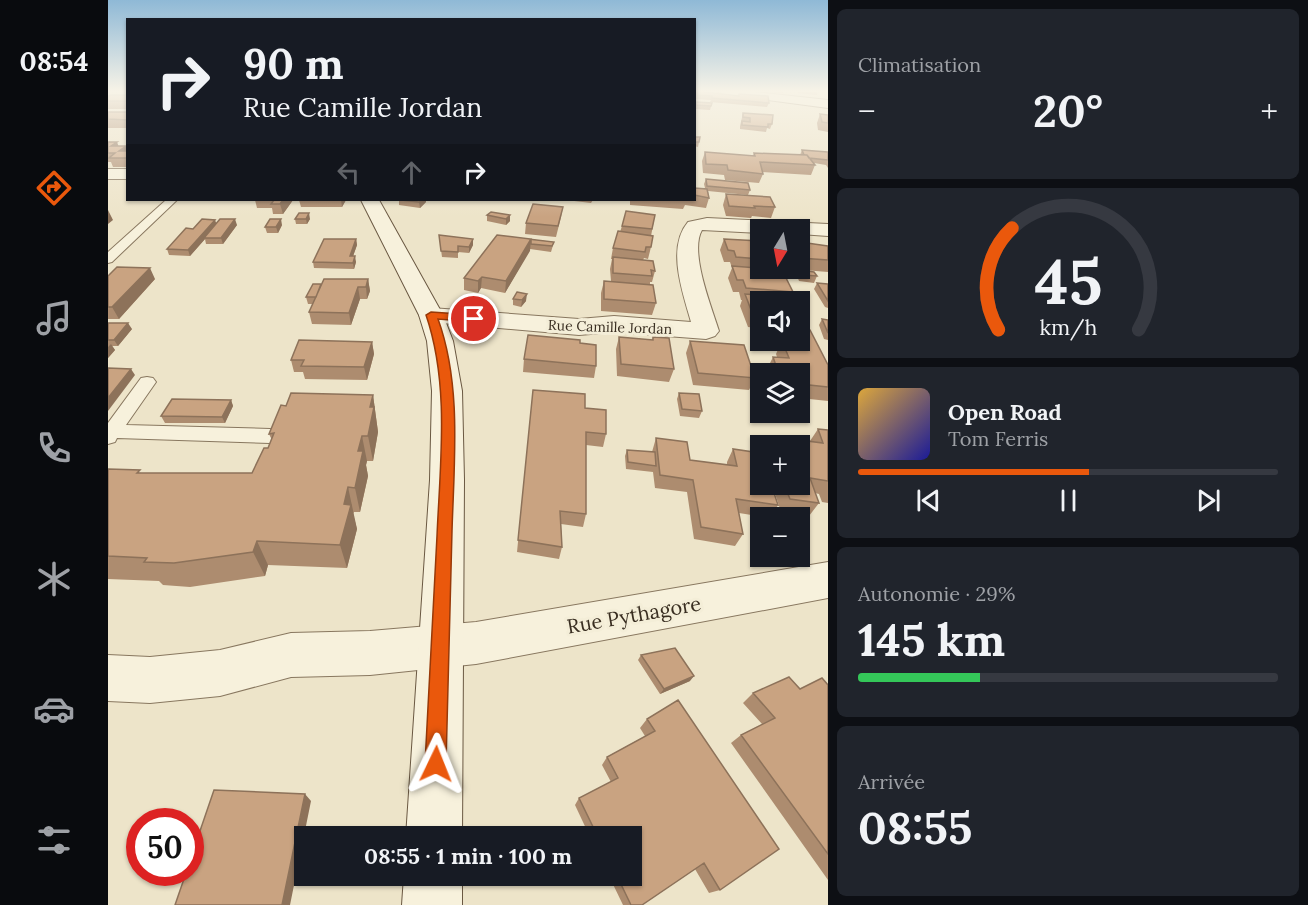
<!DOCTYPE html>
<html lang="fr">
<head>
<meta charset="utf-8">
<style>
	:root { --surface:#171b24; --page:#20242c; --text:#f1f3f6; --muted:#9ea1a6; --line:#363941; --accent:#ea580c }
	body { margin:0; font-family:Lora,serif; background:var(--page); color:var(--text); height:100vh; display:flex; flex-direction:column; font-size:22px; white-space:nowrap }
	* { box-sizing:border-box; margin:0 }
	p { font-size:20px; color:var(--muted) }
	.icon { flex:none; width:33px; height:33px; fill:none; stroke:currentColor; stroke-width:2; stroke-linecap:round; stroke-linejoin:round }
	.map { position:relative; flex:1; overflow:hidden }
	.drawer { display:flex; flex-direction:column; gap:9px; padding:9px; background:#0d0f14; width:480px }
	.drawer>* { flex:none }
	.banner { position:absolute; left:18px; top:18px; width:570px; height:183px; border-radius:0px; box-shadow:0 2px 4px #0004; background:#171b24; color:var(--text); overflow:hidden }
	.needle { width:39px; rotate:190deg }
	.tools { position:absolute; left:642px; top:219px; display:grid; gap:12px }
	.tools a { display:grid; place-items:center; width:60px; height:60px; border-radius:0px; background:var(--surface); box-shadow:0 2px 4px #0004; font-size:30px }
	.speed { position:absolute; left:18px; top:808px; display:flex; gap:12px; font-size:30px; font-weight:700; text-align:center }
	.speed>* { display:grid; place-content:center; width:78px; height:78px; border-radius:50%; background:var(--surface); box-shadow:0 2px 4px #0004; line-height:1 }
	.speed .limit { border:9px solid #d22; background:#fff; color:#111 }
	.pin { position:absolute; display:grid; place-items:center; width:51px; height:51px; color:#fff; margin:-26px; border:3px solid #fff; border-radius:50%; box-shadow:0 2px 6px #0007 }
	.me { position:absolute; width:66px; margin:-33px; rotate:2deg; stroke-linejoin:round; filter:drop-shadow(0 0 4px #0008) }
	.turn { display:flex; align-items:center; gap:21px; height:126px; padding:0 18px; font-size:27px }
	.turn .icon { width:78px; height:78px; stroke-width:2.5 }
	.turn b { display:block; font-size:42px; line-height:51px }
	.lanes { display:flex; align-items:center; height:57px; padding:0 18px; background:#0003; justify-content:center; gap:30px; direction:ltr }
	.lanes .off { opacity:.35 }
	.big { font-size:45px; font-weight:700; line-height:1.1 }
	.drawer .card { flex:1; display:flex; flex-direction:column; justify-content:center; gap:9px; min-width:0; padding:0 21px; border-radius:9px; background:var(--page) }
	.drawer .dial { align-items:center; gap:0 }
	.dial svg { height:156px; overflow:visible; fill:none; stroke:var(--line); stroke-width:7; stroke-linecap:round; text-anchor:middle }
	.dial text { fill:var(--text); stroke:none }
	.song { display:flex; align-items:center; gap:18px }
	.cover { width:72px; height:72px; border-radius:9px; background:linear-gradient(135deg,hsl(40 70% 55%),hsl(240 70% 35%)) }
	.played { height:6px; border-radius:3px; background:linear-gradient(90deg,var(--accent) 55%,var(--line) 55%) }
	.keys { display:flex; justify-content:space-around; direction:ltr }
	.heat { display:flex; justify-content:space-between; align-items:center; font-size:33px; direction:ltr }
	.charge { height:9px; border-radius:4px; background:linear-gradient(90deg,#34c759 29%,var(--line) 0) }
	.trip { position:absolute; left:186px; top:826px; width:348px; height:60px; border-radius:0px; background:var(--surface); box-shadow:0 2px 4px #0004; font-weight:700; line-height:60px; text-align:center }
	main { display:flex; flex:1; min-height:0 }
	.tabs { display:flex; flex-direction:column; width:108px; justify-content:space-around; align-items:center; background:#090b0e; color:var(--muted) }
	.tabs .icon { width:42px; height:42px }
	.tabs .on { color:var(--accent) }
	.tabs b { font-size:27px; color:var(--text) }
	.map>svg:first-child { display:block }
	.lines { fill:none; stroke-linecap:round; stroke-linejoin:round }
	.service-casing { stroke:#88775f; stroke-width:2 }
	.minor-casing { stroke:#88775f; stroke-width:2 }
	.secondary-casing { stroke:#6a5842; stroke-width:2 }
	.service { fill:#f7f1dc; fill-rule:evenodd }
	.minor { fill:#f7f1dc; fill-rule:evenodd }
	.secondary { fill:#f7f1dc; fill-rule:evenodd }
	.wall { fill:#ad8c6f }
	.shaded-wall { fill:#8d725a }
	.building { fill:#c9a381; stroke:#8d725a; stroke-width:1.5 }
	.route { fill:#ea580c; stroke:#983908; stroke-width:1.5 }
	.labels { text-anchor:middle; stroke-width:6; stroke-linejoin:round; paint-order:stroke }
	.far-street-label { font-size:14px; fill:#392e21; stroke:#f4eed8 }
	.near-street-label { font-size:20px; fill:#392e21; stroke:#f4eed8 }
</style>
</head>
<body>
<main>
<nav class="tabs">
<b>08:54</b>
<svg class="icon on" aria-label="directions" viewBox="0 0 24 24"><path d="M12 3l9 9-9 9-9-9zM9 14v-3h6M13 9l2 2-2 2"/></svg>
<svg class="icon" aria-label="music" viewBox="0 0 24 24"><path d="M9 18V5l10-2v13"/><circle cx="6" cy="18" r="3"/><circle cx="16" cy="16" r="3"/></svg>
<svg class="icon" aria-label="phone" viewBox="0 0 24 24"><path d="M5 4h4l2 5-3 2q2 4 5 5l2-3 5 2v4C11 20 4 13 5 4z"/></svg>
<svg class="icon" aria-label="climate" viewBox="0 0 24 24"><path d="M12 3v18M4 7l16 10M4 17L20 7"/></svg>
<svg class="icon" aria-label="car" viewBox="0 0 24 24"><path d="M5 17H2v-5l4-1 3-4h7l3 4 3 1v5h-3M9 17h6M6 11h13"/><circle cx="7" cy="17" r="2"/><circle cx="17" cy="17" r="2"/></svg>
<svg class="icon" aria-label="filters" viewBox="0 0 24 24"><path d="M4 7h16M4 17h16"/><circle cx="9" cy="7" r="2"/><circle cx="15" cy="17" r="2"/></svg>
</nav>
<div class="map">
<svg width="720" height="905" viewBox="0 0 720 905">
	<rect width="100%" height="100%" fill="#ede4c9"/>
	<g class="lines">
		<defs>
			<path id="service" d="M58,200H69L4,262L0,263V252Z
				M39,377L45,378L48,382L18,425L162,429L169,431L171,436L169,441L162,443L9,438L7,442L0,444V423L33,378Z"/>
			<path id="minor" d="M609,91H638L720,100V108L614,94Z
				M0,169H20V179H0Z
				M599,218L720,224V236L692,234V230H652V233L594,230C581,252 604,308 611,331L607,336L598,339L506,332L471,335L323,322L314,320L311,315L314,310L323,308L471,319L506,316L583,322C575,293 558,248 580,222Z
				M720,562V598L368,664L262,675L183,677L112,696L42,703L0,701V655L42,657L112,650L183,633L262,631L368,622Z"/>
			<path id="secondary" d="M253,200H271L335,315L345,341L354,391L356,480L354,837H298L322,480L324,391L319,341L311,315Z
				M296,876H354V905H294Z"/>
		</defs>
		<!-- service casing -->
		<use href="#service" class="service-casing"/>
		<!-- minor casing -->
		<use href="#minor" class="minor-casing"/>
		<!-- secondary casing -->
		<use href="#secondary" class="secondary-casing"/>
		<!-- service -->
		<use href="#service" class="service"/>
		<!-- minor -->
		<use href="#minor" class="minor"/>
		<!-- secondary -->
		<use href="#secondary" class="secondary"/>
	</g>
	<!-- wall -->
	<path class="wall" d="M654,90H676L675,93L654,92Z
		M690,90H710L709,95L689,93Z
		M589,91L631,96V94L661,103L659,107L602,102L603,100L588,99Z
		M20,95V109H0V96Z
		M588,102L604,103L602,110L587,109Z
		M0,112H20V128H0Z
		M635,113L664,124L662,129L659,128L658,132L632,129V126Z
		M712,114L720,115V132L710,130L709,123Z
		M586,137H592L590,147L586,146Z
		M0,142L20,150V167H5L3,162H0Z
		M694,150L720,152V168L718,165L706,163L707,165L703,175L654,172L655,174L651,183L617,180L616,175L595,173L594,161L597,152L645,156L646,153L692,155Z
		M598,179L642,190L640,195L600,191L601,198L598,208L577,205L575,209L522,205V200H586V188H597L596,184Z
		M618,194L667,207L663,218L644,216L643,218L618,216L615,205Z
		M147,200H185L175,214H165L164,208H149Z
		M191,200H238L234,207H193Z
		M291,200L318,202L312,208L291,205Z
		M458,200H485L483,203Z
		M455,207L453,217L448,237L417,234L418,223Z
		M383,212L402,221L398,225L379,221V215Z
		M547,215L543,236V247L540,259L536,258L535,260L547,271L544,282H542V285L548,303L544,315L493,311V293L496,281H503L502,269L504,259H503L505,248L512,232L514,226Z
		M187,219H202L199,224H188Z
		M108,223L129,225L115,244H98L97,239L82,256L61,255L59,249L85,229Z
		M174,225L170,233H159L157,227Z
		M331,235L365,245L361,253L350,252V258L334,257Z
		M248,239L249,245L245,256L248,262L246,269L206,268L205,262Z
		M421,239L446,242L443,252L422,249L397,293L373,288L370,293L356,290V278Z
		M616,239L652,241V268H668L667,270L685,292L682,298L652,302V336L651,335L648,328L640,327L632,306L634,300H633L631,292H625L620,278L624,268L622,262H616L612,250Z
		M699,243L720,246V272L683,269L692,268V244L699,245Z
		M692,270L709,276L706,283L691,281L689,276Z
		M0,276L47,279L11,319H0Z
		M260,279L262,291L259,299H252L243,325L204,324L201,312L205,304H200L198,297L213,284Z
		M709,283L720,284V308L717,307L706,289Z
		M405,299L418,301L413,307L405,305Z
		M692,313L698,327L697,329L720,365V401L692,398V374H660L659,369L665,357H669L668,354L672,345L669,340H692Z
		M714,319L720,320V340L716,339L711,325Z
		M0,323L24,329L10,346H4L7,350L0,358Z
		M511,337L544,340L545,337L566,369L561,382L509,376L508,349Z
		M582,341L647,378L641,390L585,385L578,353Z
		M264,342L266,354L259,380L197,379L195,372H186L183,360Z
		M416,359L488,366L486,378L415,372Z
		M425,390L477,408L498,434L495,447L478,445V514L475,527L453,524L454,547L451,559L409,552Z
		M571,393L594,411L591,418L572,416L569,399Z
		M265,395L270,432L265,461H259L258,465L260,476L252,512H246L245,514L249,529L239,568L160,565L157,576L82,587L55,585L51,581L0,579V469L34,473H144L160,448L164,440L161,434L178,406Z
		M123,400L125,406L117,423H57L53,416Z
		M710,429L720,430V503L714,502L711,494L707,493L711,503L701,516L673,512L664,484H692V446H655L660,436L702,441Z
		M548,438L582,460L619,465V462L625,449L670,505L662,518L631,513L635,534L627,546L586,539L579,492L547,488L545,472L518,469L517,456L519,450L544,452Z
		M533,655L582,681L552,694L530,660Z
		M720,685V880L623,743L633,735L654,724L635,703L645,693L692,689Z
		M570,700L612,890L601,893L587,869L534,905H515L501,876H524V837H482L467,805L471,798L503,782L494,765L499,757L537,736L532,728L539,719Z"/>
	<!-- shaded-wall -->
	<path class="shaded-wall" d="M9,142L12,150L18,146L20,150L14,158L3,146Z
		M175,200H185L175,214L172,204Z
		M233,200H238L234,207Z
		M315,200H318V202L312,208L311,202Z
		M0,210L5,220L0,224Z
		M201,213L202,219L199,224L198,219Z
		M402,215V221L398,225V219Z
		M127,219L129,225L115,244L113,238Z
		M173,219L174,225L170,233L168,227Z
		M107,220L109,225L96,238L97,239L82,256L80,250Z
		M248,239L249,245L243,262L242,256Z
		M365,239V245L361,253V247Z
		M423,239L422,251L397,293L398,281Z
		M247,256L248,262L246,269L245,263Z
		M42,268L47,279L11,319L4,307Z
		M374,277L373,288L370,293V281Z
		M260,279L262,291L259,299L258,287Z
		M250,287L252,299L243,325L241,313Z
		M419,294L418,301L413,307L414,300Z
		M20,323L24,329L10,346L6,340Z
		M264,342L266,354L259,380L256,367Z
		M3,344L7,350L0,358V347Z
		M23,369L27,375L0,411V398Z
		M265,395L270,432L265,461L260,436L262,407Z
		M123,400L125,406L117,423L114,417Z
		M254,436L259,461L258,465L260,476L252,512L247,488L250,451Z
		M240,487L249,529L239,568L232,545L236,504Z
		M149,541L160,565L157,576L145,552Z
		M586,676L582,681L552,694L556,689Z
		M197,794L203,801L182,905H174Z"/>
	<!-- building -->
	<path class="building" d="M589,91L631,96V94L660,96L661,103L604,98V96L589,95Z
		M3,95H20V101H0V96Z
		M588,102L604,103L603,106L588,105Z
		M0,112H20V120L0,119Z
		M635,113L665,115L664,124H660V127L634,125V121L642,122V118L635,117Z
		M712,114L720,115V123L714,122Z
		M586,137H592L591,142H586Z
		M0,142H9L3,146H18L11,151H20V158H1L7,153H0Z
		M694,150L720,152V160L701,158L699,155H696Z
		M597,152L647,156L646,153L699,155L707,165L652,162L655,174L620,170L619,165L598,164Z
		M598,179L640,183L642,190L599,186Z
		M586,188L599,189L601,198L586,195Z
		M618,194L662,197L667,207L646,206L647,208L621,206Z
		M166,200H175L172,204H163Z
		M293,200H315L311,202Z
		M425,204L455,207L450,226L418,223Z
		M518,211L547,215L544,229L514,226Z
		M383,212L402,215L398,219L379,215Z
		M191,213H201L198,219H187Z
		M94,219L107,220L80,250L59,249L78,228L85,229Z
		M112,219H127L113,238H96Z
		M162,219H173L168,227H157Z
		M510,231L545,236L543,247H538L537,252L505,248Z
		M331,235L365,239L361,247L350,246V252L333,251Z
		M389,235L423,239L398,281L374,277L370,281L356,278Z
		M216,239H248L242,256H247L245,263L205,262Z
		M420,239L446,242L444,246L423,244V239Z
		M616,239L652,241V259L628,257L626,251L620,250Z
		M699,243L720,246V260L692,258V244L700,245Z
		M505,257L545,261L547,271L543,270L544,276L505,273Z
		M624,266L674,270L685,292L638,288L635,280H629Z
		M9,267L42,268L4,307H0V276Z
		M692,270L706,272L709,276L694,275Z
		M216,279H260L258,287H250L241,313L201,312Z
		M496,281L545,285L548,303L496,299Z
		M709,283L720,284V301Z
		M205,284H213L208,297H198Z
		M409,292L419,294L414,300L405,299Z
		M637,294L684,298L686,302H652V316L645,315Z
		M692,313L698,327L692,326Z
		M714,319L720,320V333Z
		M0,323H20L6,340H0Z
		M692,329L702,330L720,365V387L692,384V374H671L665,357L681,358L674,341L691,343V340H692Z
		M420,335L472,340V343L488,345V366L416,359Z
		M511,337L545,340V337L561,338L566,369L513,364Z
		M191,340L264,342L256,367L193,366L196,360H183Z
		M582,341L636,345L647,378L590,373Z
		M0,368L23,369L0,398Z
		M425,390L477,394V408L498,410V434L478,432V514L452,511L454,547L410,540Z
		M183,393L265,395L262,407H266L260,436H254L250,451H255L247,488L240,487L236,504L243,505L232,545L149,541L145,552L66,563L36,562L39,558L0,556V469L32,470L29,473H144L156,448H160L166,433L161,434L173,405L178,406Z
		M571,393L591,394L594,411L574,409Z
		M64,399L123,400L114,417L53,416Z
		M710,429L720,430V481L702,478L711,503L682,499L676,484H692V446H663L660,436L715,443Z
		M548,438L579,442L582,460L629,466L625,449L652,453V484H663L670,505L628,499L635,534L593,527L585,480L552,475Z
		M519,450L547,452L548,466L520,462Z
		M567,648L586,676L556,689L533,655Z
		M681,677L692,689L714,678L720,685V854L633,735L667,718L645,693Z
		M570,700L671,849L612,890L596,863L534,905H523L509,876H524V837H490L471,798L510,778L499,757L547,731L539,719Z
		M106,790L197,794L174,905H67L78,873H82V860Z"/>
	<!-- sky -->
	<linearGradient id="sky" x2="0" y2="1"><stop stop-color="#8fb9d6"/><stop offset="0.42" stop-color="#f7f3e7"/><stop offset="1" stop-color="#f7f3e7" stop-opacity="0"/></linearGradient>
	<rect width="720" height="217" fill="url(#sky)"/>
	<!-- route -->
	<path class="route" d="M323,312L366,315L371,319L366,322L330,319C354,385 346,462 344,531C342,609 340,686 338,764L335,771L328,774L320,771L317,764C321,688 325,612 329,536C332,464 342,385 318,315Z"/>
	<g class="labels">
		<!-- far-street labels -->
		<g class="far-street-label">
			<text transform="translate(502 327) rotate(2)" y="5">Rue Camille Jordan</text>
		</g>
		<!-- near-street labels -->
		<g class="near-street-label">
			<text transform="translate(526 615) rotate(-10)" y="7">Rue Pythagore</text>
		</g>
	</g>
</svg>
<div class="tools">
<a><svg class="needle" viewBox="-14 -14 28 28"><path d="M0-13l5 13h-10z" fill="#e53935"/><path d="M0 13l5-13h-10z" fill="#9ea1a6"/></svg></a>
<a><svg class="icon" aria-label="sound" viewBox="0 0 24 24"><path d="M4 9h4l5-4v14l-5-4H4zM17 9q2 3 0 6"/></svg></a>
<a><svg class="icon" aria-label="layers" viewBox="0 0 24 24"><path d="M12 4l9 5-9 5-9-5zM3 14l9 5 9-5"/></svg></a>
<a>+</a>
<a>−</a>
</div>
<div class="speed"><div class="limit">50</div></div>
<div class="pin" style="left:366px;top:319px;background:#d93025"><svg class="icon" aria-label="arrive" viewBox="0 0 24 24"><path d="M6 21V4h12l-3 4 3 4H6"/></svg></div>
<svg class="me" style="left:328px;top:764px" viewBox="-20 -20 40 40"><path d="M0-17L14 15 0 8-14 15z" fill="#ea580c" stroke="#fff" stroke-width="4"/></svg>
<div class="trip">08:55 · 1 min · 100 m</div>
<div class="banner">
<div class="turn"><svg class="icon" aria-label="right" viewBox="0 0 24 24"><path d="M7 20v-9h11M14 6l5 5-5 5"/></svg><div><b>90 m</b>Rue Camille Jordan</div></div>
<div class="lanes"><svg class="icon off" aria-label="left" viewBox="0 0 24 24"><path d="M17 20v-9H6M10 6l-5 5 5 5"/></svg><svg class="icon off" aria-label="ahead" viewBox="0 0 24 24"><path d="M12 20V5M6 11l6-6 6 6"/></svg><svg class="icon" aria-label="right" viewBox="0 0 24 24"><path d="M7 20v-9h11M14 6l5 5-5 5"/></svg></div>
</div>
</div>
<section class="drawer">
<div class="card"><p>Climatisation</p>
<div class="heat"><a>−</a><b class="big">20°</b><a>+</a></div>
</div>
<div class="card dial"><svg viewBox="0 0 100 80">
<path d="M14 69A42 42 0 1 1 86 69"/>
<path d="M14 69A42 42 0 0 1 21 17" stroke="#ea580c"/>
<text x="50" y="56" font-size="32" font-weight="700">45</text>
<text x="50" y="72" font-size="11">km/h</text>
</svg></div>
<div class="card">
<div class="song"><i class="cover"></i><div><b>Open Road</b><p>Tom Ferris</p></div></div>
<div class="played"></div>
<div class="keys"><svg class="icon" aria-label="previous" viewBox="0 0 24 24"><path d="M18 5L8 12l10 7zM5 5v14"/></svg><svg class="icon" aria-label="pause" viewBox="0 0 24 24"><path d="M8 5v14M16 5v14"/></svg><svg class="icon" aria-label="next" viewBox="0 0 24 24"><path d="M6 5l10 7-10 7zM19 5v14"/></svg></div>
</div>
<div class="card"><p>Autonomie · 29%</p><b class="big">145 km</b><div class="charge"></div></div>
<div class="card"><p>Arrivée</p><b class="big">08:55</b></div>
</section>
</main>
</body>
</html>
